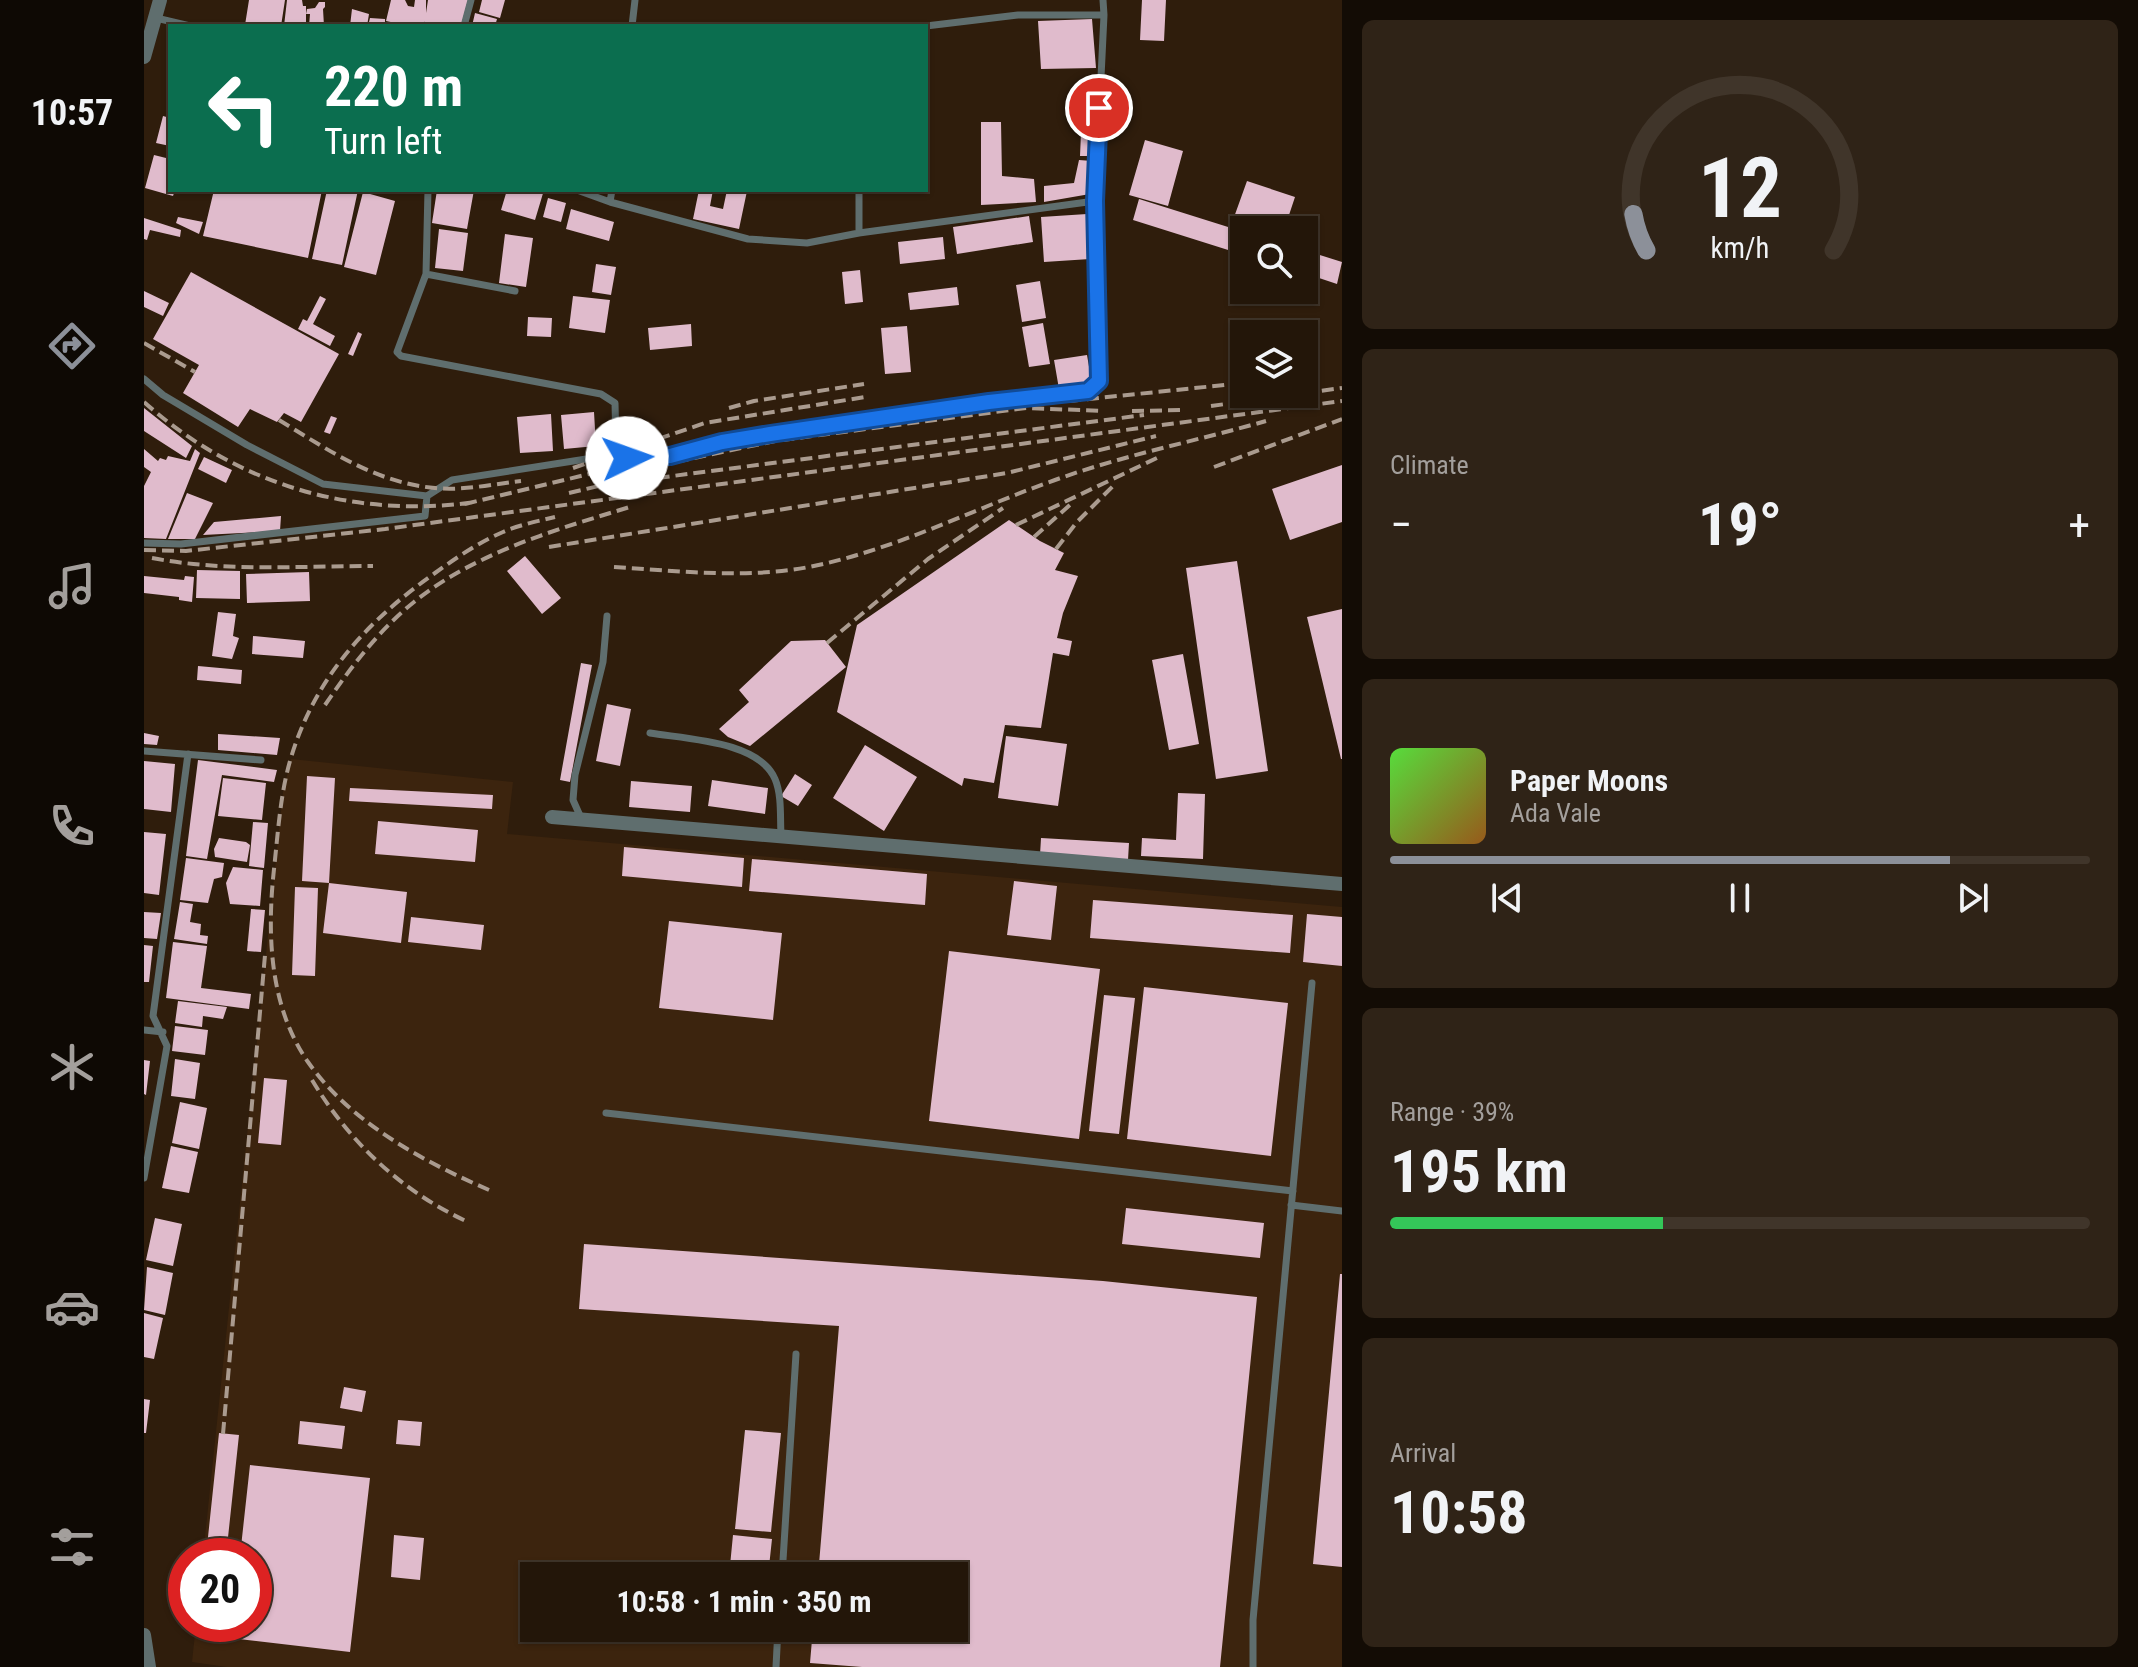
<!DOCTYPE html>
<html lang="en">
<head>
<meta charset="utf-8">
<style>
	:root { --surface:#231609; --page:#2f2317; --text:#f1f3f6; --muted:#a39f9c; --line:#40352a; --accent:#8c9099 }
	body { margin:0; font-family:"Roboto Condensed",sans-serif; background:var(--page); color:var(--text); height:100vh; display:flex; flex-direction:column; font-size:30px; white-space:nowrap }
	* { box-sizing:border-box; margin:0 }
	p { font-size:26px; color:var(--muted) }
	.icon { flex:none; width:44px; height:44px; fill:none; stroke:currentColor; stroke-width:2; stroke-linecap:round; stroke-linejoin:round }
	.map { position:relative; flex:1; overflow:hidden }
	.side { display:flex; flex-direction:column; gap:20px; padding:20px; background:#130c05; width:796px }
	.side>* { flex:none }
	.hud { position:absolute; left:24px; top:24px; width:760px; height:168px; border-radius:0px; box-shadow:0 2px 6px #0004,0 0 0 2px var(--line); background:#0b6e4f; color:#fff; overflow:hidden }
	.controls { position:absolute; left:1086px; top:216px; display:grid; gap:16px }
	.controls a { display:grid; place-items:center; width:88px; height:88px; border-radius:0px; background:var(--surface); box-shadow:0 2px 6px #0004,0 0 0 2px var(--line); font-size:40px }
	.speed { position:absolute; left:24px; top:1538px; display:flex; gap:16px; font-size:40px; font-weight:700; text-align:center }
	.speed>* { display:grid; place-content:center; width:104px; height:104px; border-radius:50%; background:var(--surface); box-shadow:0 2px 6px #0004,0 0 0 2px var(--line); line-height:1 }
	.speed .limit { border:12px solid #d22; background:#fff; color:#111 }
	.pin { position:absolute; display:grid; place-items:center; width:68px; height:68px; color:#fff; margin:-34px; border:4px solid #fff; border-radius:50%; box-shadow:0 2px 8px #0007 }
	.me { position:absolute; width:88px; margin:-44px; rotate:87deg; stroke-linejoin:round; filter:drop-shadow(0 0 6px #0008) }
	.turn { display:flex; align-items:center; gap:28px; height:168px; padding:0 24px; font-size:36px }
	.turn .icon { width:104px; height:104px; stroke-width:2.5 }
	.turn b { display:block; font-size:56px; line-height:68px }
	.big { font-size:60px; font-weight:700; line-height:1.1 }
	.side .widget { flex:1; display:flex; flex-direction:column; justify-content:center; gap:12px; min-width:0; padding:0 28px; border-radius:12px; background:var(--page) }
	.side .dial { align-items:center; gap:0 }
	.dial svg { height:208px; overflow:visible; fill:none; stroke:var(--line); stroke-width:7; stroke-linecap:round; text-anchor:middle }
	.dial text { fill:var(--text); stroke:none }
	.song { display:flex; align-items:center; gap:24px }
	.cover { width:96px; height:96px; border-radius:12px; background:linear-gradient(135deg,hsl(110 70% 55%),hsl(30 70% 35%)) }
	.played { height:8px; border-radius:4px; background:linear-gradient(90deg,var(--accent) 80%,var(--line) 80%) }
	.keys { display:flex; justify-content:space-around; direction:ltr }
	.heat { display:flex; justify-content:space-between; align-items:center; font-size:44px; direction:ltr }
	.charge { height:12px; border-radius:6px; background:linear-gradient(90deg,#34c759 39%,var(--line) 0) }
	.trip { position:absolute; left:376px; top:1562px; width:448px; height:80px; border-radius:0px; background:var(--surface); box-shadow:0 2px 6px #0004,0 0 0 2px var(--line); font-weight:700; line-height:80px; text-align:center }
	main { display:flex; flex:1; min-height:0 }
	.tabs { display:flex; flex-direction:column; width:144px; justify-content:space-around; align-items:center; background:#0e0904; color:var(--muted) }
	.tabs .icon { width:56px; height:56px }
	.tabs .active { color:var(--accent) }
	.tabs b { font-size:36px; color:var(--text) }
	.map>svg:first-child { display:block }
	.built { fill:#3c240e; fill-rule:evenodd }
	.building { fill:#e0bbcc }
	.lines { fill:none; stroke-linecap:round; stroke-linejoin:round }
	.lane { stroke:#5f6e6e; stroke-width:7 }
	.street { stroke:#5f6e6e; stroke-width:14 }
	.rail { stroke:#aa9b8f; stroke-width:4; stroke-dasharray:12 6; stroke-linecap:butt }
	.route-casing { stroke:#114b97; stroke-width:20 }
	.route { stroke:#1a73e8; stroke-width:14 }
</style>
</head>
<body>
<main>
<nav class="tabs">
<b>10:57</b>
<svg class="icon active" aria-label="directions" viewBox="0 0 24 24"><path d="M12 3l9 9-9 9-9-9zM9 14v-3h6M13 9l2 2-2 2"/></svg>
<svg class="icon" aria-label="music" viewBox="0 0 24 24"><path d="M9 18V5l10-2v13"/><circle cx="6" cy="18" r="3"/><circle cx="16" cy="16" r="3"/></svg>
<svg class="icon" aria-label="phone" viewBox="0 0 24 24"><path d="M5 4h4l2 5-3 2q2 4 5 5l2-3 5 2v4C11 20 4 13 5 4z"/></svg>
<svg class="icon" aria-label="climate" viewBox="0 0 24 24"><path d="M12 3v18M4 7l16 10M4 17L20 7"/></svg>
<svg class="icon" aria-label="car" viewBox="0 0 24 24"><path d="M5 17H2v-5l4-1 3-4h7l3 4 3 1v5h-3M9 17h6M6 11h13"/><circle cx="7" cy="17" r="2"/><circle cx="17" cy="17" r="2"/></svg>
<svg class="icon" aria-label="filters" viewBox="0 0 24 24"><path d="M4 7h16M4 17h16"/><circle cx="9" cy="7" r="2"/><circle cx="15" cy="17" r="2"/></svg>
</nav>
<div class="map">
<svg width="1198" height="1667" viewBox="0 0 1198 1667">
	<rect width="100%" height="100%" fill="#2f1d0c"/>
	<!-- built -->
	<path class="built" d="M147,759L369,782L363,834L1198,907V1667H83L48,1662L52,1624H110V1556H59L139,792ZM390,1576H810V1628H390Z"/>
	<!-- building -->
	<path class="building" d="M105,0H141L137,26L101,25Z
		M143,0H158L159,6H162V26L152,23L140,26Z
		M247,0H261L264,6L270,7L271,0H282V13L284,0H324L317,26H281L280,21V26H265L242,21Z
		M338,0H361L356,18L335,12Z
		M998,0H1022L1020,41L996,40Z
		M175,2H181V7L179,9L180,26H165L166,14H162L163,9L171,8Z
		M208,9L225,14L223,26H206Z
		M331,13L353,19L351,26H328Z
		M226,18L241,19V26H224Z
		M948,19L952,68L897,69L894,21Z
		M926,105L947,106L946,122H925Z
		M19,116L26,118V146L12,143Z
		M837,122H857L858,176L890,179L892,202L837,205Z
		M937,133L948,134L947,156H936Z
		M1001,140L1039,151L1024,206L985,195Z
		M10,155L26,159V190H31L29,196L1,188Z
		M935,160L948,161L946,194L900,202V186L930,183Z
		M1103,181L1151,197L1140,230H1118L1089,220Z
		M70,190H178L164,258L59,236Z
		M183,190H214L198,265L168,259Z
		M293,190H330L323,229L288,223Z
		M363,190H400L391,220L357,210Z
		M555,190H569L566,206L579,209L583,190L603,191L595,229L549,219Z
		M219,192L251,201L232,275L200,267Z
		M404,198L422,203L417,222L399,217Z
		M995,199L1100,232V255L989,220Z
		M427,209L470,222L465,241L422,229Z
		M943,214L946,259L900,262L897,217Z
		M885,216L889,242L813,254L809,227Z
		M34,217L59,222L55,234L32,223Z
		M0,218L37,230L36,237L6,230L3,240L0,239Z
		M295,229L324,233L319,271L291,268Z
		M361,234L389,238L382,287L355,283Z
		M799,237L801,259L756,264L754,242Z
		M1160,250L1198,262L1193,284L1160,273Z
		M452,264L472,267L467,295L448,292Z
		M716,270L719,302L701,304L698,272Z
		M47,272L195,354L157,422L140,413L133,422L106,409L94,427L39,393L55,365L9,339Z
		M896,281L902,318L878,322L872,285Z
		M813,287L815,305L766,310L764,293Z
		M0,291L25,303L19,316L0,307Z
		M176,296L182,299L169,324L191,336L186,346L154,329L159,319L163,321Z
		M429,296L466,300L461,333L425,328Z
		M384,317L408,318L407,337L383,336Z
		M899,323L906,364L885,367L878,327Z
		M547,324L548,346L506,350L504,328Z
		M763,326L767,372L741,374L737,328Z
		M214,332L218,334L209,356L204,354Z
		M943,355L948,384L915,389L910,360Z
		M0,408L48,446L42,458L0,431Z
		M450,412L452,446L420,449L417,415Z
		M407,414L409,451L376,453L373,417Z
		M187,416L193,418L186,434L180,432Z
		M0,449L14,461L16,458L22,460L24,456L46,461L51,449L56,453L22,539L0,538V486L7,472L0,467Z
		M60,457L88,470L82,483L54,469Z
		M1198,465V522L1146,540L1128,489Z
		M43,493L69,503L51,539H24Z
		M137,516L136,531L59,535L70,522Z
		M865,520L896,541L920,553L911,570L934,576L919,613L913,638L928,641L925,656L909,653L897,728L861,725L850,783L820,778L818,786L693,712L713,625Z
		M381,556L417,598L398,614L363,571Z
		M1093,561L1124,771L1072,779L1042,568Z
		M53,570L96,571V599L52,598Z
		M165,572L166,601L103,603L102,574Z
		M0,576L40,580L41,576L50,577L48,602L35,600V597L0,593Z
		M1198,609V759H1197L1163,617Z
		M74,612L92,614L89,636L95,638L88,659L68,656Z
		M109,636L161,641L159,658L108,654Z
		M681,640L702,667L606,746L584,737L575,729L605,702L595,690L647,641Z
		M1039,654L1055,744L1025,750L1008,660Z
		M437,663L448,665L426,782L416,780Z
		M54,666L98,670L97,684L53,680Z
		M463,704L487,709L476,766L452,761Z
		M0,733L15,736L13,745L0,744Z
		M74,734L136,738L133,755L74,750Z
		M862,736L923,744L914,806L854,798Z
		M721,745L773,777L740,831L689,798Z
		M54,760L133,770L130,782L78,775L63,859L42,856Z
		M0,761L31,764L27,812L0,809Z
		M651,774L668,785L654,806L637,796Z
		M163,776L191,778L185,883L158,881Z
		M79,778L122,783L118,820L74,816Z
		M568,780L624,788L621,814L564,806Z
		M487,781L548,786L546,812L485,807Z
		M206,788L349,795L348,809L205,801Z
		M1034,793L1061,794L1059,859L997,856L998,838L1032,840Z
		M234,821L334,830L331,862L231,854Z
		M109,822L124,823L120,868L105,866Z
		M0,832L22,834L15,895L0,893Z
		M75,838L102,842L106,845L103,862L71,857L70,849Z
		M897,838L985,843L984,860L896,855Z
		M480,847L600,858L598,887L478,876Z
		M42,858L80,863L78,877L70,879L64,903L36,900Z
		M608,859L783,874L781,905L605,891Z
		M89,867L119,870L116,906L86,904L82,883Z
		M870,881L913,886L907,940L863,935Z
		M185,883L263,892L257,943L179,933Z
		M151,887L174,888L171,976L148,975Z
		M949,900L1149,915L1146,953L946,938Z
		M36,902L49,904L46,922L57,924L56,935L64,936L63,944L30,939Z
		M107,909L121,910L117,952L103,951Z
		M0,912L17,913L13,939L0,938Z
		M1163,914L1198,917V966L1159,962Z
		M267,917L340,925L337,950L264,942Z
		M525,921L638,933L629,1020L515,1008Z
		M29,942L63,946L57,988L107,994L105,1009L22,998Z
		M0,945L9,946L5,982H0Z
		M805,951L956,969L935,1139L785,1121Z
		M1000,987L1144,1003L1127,1156L983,1139Z
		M960,995L991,998L975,1134L945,1131Z
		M34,1001L83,1007L79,1019L59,1016L58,1027L31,1023Z
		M31,1026L64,1030L61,1055L28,1051Z
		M31,1059L56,1063L51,1099L27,1096Z
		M0,1060L6,1061L2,1095L0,1094Z
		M120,1078L143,1080L137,1145L114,1143Z
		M36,1102L63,1108L55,1149L28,1143Z
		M27,1146L54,1152L45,1193L18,1188Z
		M982,1208L1120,1223L1116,1258L978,1244Z
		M11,1218L38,1224L29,1266L2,1260Z
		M440,1244L959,1281L1113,1297L1076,1667H718L666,1663L669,1628H810V1576H674L695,1326L435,1309Z
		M3,1267L29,1273L21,1315L0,1310Z
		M1196,1274H1198V1567L1169,1564Z
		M0,1313L19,1318L10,1359L0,1357Z
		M200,1387L222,1391L218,1412L196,1408Z
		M0,1399L6,1400L2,1433H0Z
		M254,1420L278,1422L276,1446L252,1444Z
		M156,1421L201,1426L198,1449L154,1444Z
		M601,1430L637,1433L627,1532L591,1529Z
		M75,1433L95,1435L82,1556H62Z
		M106,1465L226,1478L206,1652L86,1638L88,1624H110V1556H96Z
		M250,1535L280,1538L276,1580L247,1577Z
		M589,1535L628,1539L624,1576H585Z"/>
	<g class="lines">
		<!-- lane -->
		<path class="lane" d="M12,18L46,26
			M320,26L327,0
			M488,26L491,0
			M782,26L874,15H960L959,0
			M433,190L466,202L604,239L663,243L715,233L951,201L960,15
			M715,190V233
			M466,202L468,190
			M282,274L371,291
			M0,379L19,395L103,445L179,484L283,496L308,480L455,457L472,443L471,403L457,394L257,356L253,352L282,274L284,190
			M472,443L483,458L526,456L578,442L674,427L845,402L944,391L955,381L951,201
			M0,543L37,544L281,516L283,496
			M506,733C542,739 615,741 631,779C638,795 636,818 637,835
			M0,751L117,760
			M437,818L429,800L431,775L459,662L463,616
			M0,1030L19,1032
			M462,1113L1149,1191
			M0,1178L23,1046L9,1016L44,754
			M1147,1205L1198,1211
			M638,1576L652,1354
			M632,1667L634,1628
			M1109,1667V1620L1168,983"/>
		<!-- street -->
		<path class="street" d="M0,57L16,0
			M408,817L1198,884
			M0,1635L5,1667"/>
		<!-- rail -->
		<path class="rail" d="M0,343L51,372
			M1160,393L1198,388
			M925,401L1100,383
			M0,402C93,485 209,519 332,502
			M1067,406L1155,394
			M585,408L610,401L720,384
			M988,411L1038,410
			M135,420C184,450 232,483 291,488C319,491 349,484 377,481
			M1070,467L1198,419
			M429,468L561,423L721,397
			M425,493L459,485L1000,415
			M321,504L449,473L512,466L631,441L882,408L960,411
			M872,525L1015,457
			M890,537L927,504
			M405,547L863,473L1012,436
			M912,549L933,522L972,483
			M0,550L42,551L241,529L1198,401
			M8,558C80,572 156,566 229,566
			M470,567C534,571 602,579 665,567C751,550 829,509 911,480C980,455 1052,441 1122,421
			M683,643L784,559L859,508
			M181,705C207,667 234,631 270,602C332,552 414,529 489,506
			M168,1080C206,1143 257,1191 324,1222
			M345,1190C278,1161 206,1122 164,1062C125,1006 123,933 130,869C134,833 136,796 146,761C170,678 223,621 291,573C312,558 335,542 359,532C375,525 394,521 411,517
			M79,1434L121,955"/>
	</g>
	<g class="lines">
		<defs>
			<path id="route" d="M483,458L526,456L578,442L626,434L845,402L944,391L955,381L951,201L955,108"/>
		</defs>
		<!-- route casing -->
		<use href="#route" class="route-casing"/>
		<!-- route -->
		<use href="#route" class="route"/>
	</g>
</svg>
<div class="controls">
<a><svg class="icon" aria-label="search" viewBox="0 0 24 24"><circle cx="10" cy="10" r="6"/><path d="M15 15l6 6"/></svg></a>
<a><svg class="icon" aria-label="layers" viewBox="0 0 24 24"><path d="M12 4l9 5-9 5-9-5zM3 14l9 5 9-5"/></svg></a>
</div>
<div class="speed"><div class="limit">20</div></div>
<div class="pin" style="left:955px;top:108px;background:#d93025"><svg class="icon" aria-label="arrive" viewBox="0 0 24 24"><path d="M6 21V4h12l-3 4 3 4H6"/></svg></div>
<svg class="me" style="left:483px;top:458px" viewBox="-20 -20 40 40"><circle r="19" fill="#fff"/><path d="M0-13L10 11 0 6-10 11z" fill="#1a73e8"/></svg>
<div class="trip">10:58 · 1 min · 350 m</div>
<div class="hud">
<div class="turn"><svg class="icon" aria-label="left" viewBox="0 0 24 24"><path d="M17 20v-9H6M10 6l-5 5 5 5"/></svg><div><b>220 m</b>Turn left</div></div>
</div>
</div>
<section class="side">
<div class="widget dial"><svg viewBox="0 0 100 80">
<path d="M14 69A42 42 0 1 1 86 69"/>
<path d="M14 69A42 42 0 0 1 9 55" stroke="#8c9099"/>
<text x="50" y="56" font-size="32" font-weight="700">12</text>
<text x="50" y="72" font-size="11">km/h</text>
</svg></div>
<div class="widget"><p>Climate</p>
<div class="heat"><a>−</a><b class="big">19°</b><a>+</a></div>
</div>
<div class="widget">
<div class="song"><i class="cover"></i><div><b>Paper Moons</b><p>Ada Vale</p></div></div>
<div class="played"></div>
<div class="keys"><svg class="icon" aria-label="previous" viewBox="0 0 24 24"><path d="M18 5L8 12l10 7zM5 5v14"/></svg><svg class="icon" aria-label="pause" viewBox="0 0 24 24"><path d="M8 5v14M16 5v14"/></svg><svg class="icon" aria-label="next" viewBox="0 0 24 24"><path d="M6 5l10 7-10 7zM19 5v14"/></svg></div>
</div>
<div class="widget"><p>Range · 39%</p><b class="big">195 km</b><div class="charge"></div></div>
<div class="widget"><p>Arrival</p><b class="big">10:58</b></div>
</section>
</main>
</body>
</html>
